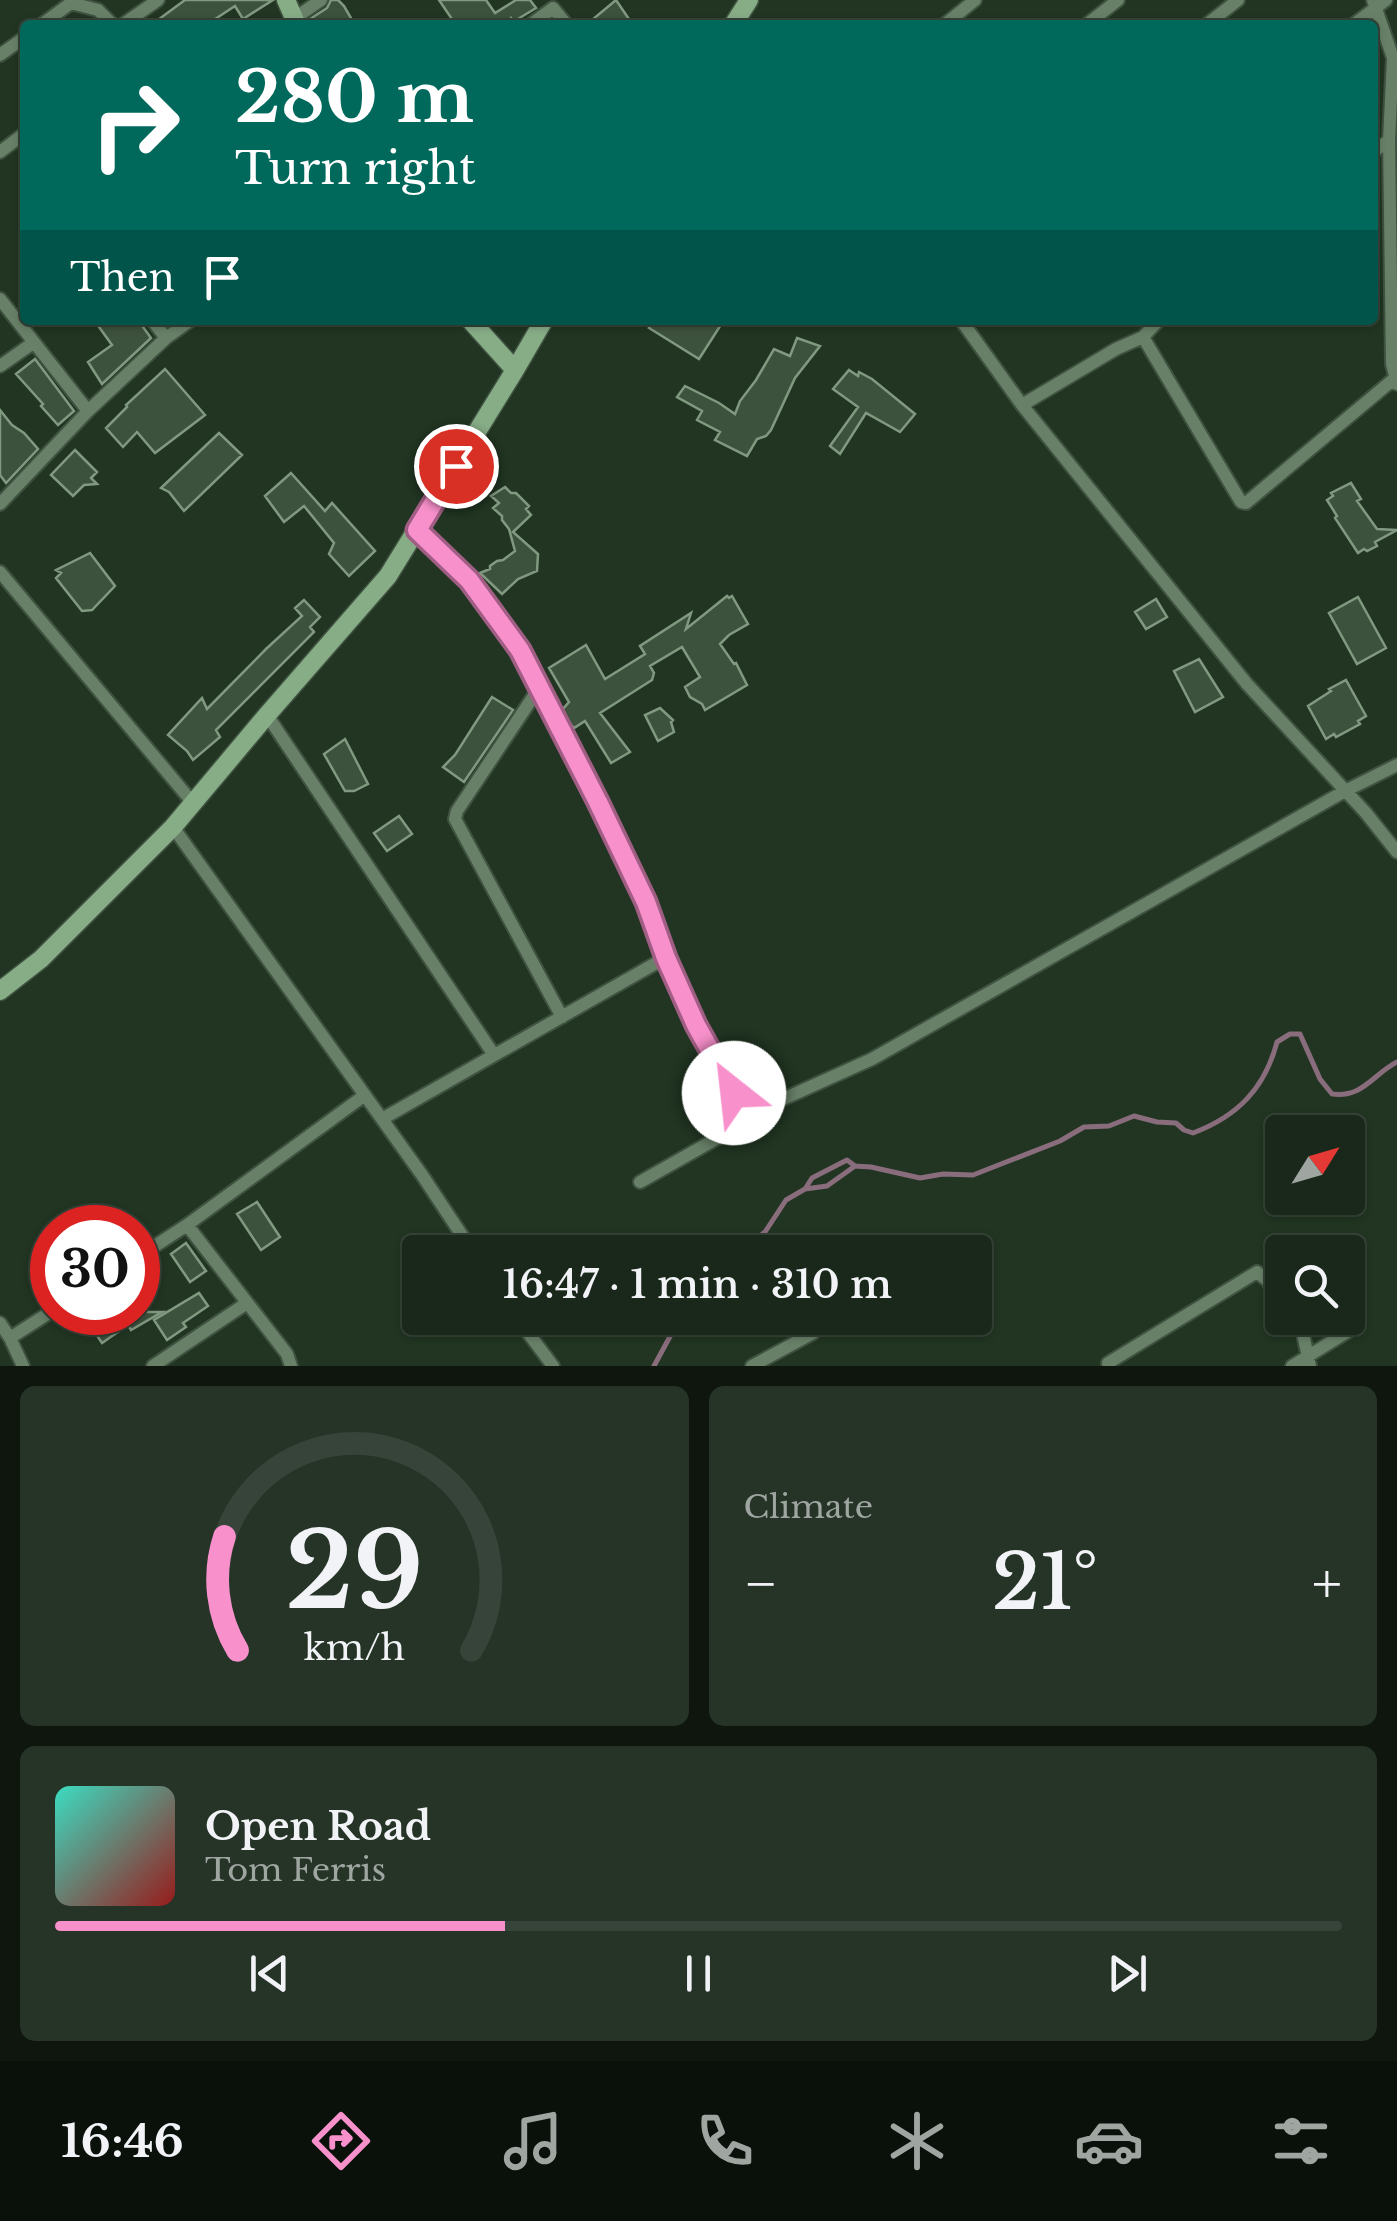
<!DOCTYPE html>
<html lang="en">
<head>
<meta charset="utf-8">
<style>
	:root { --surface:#19281a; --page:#263427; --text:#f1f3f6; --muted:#9fa6a2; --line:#374439; --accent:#f890cb }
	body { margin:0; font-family:"Libre Baskerville",serif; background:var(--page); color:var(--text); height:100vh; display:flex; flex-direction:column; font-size:38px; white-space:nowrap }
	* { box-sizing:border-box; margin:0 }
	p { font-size:32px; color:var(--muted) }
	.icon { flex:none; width:55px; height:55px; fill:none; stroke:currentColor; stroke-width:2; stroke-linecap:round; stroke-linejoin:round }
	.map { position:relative; height:1366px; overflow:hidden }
	.panel { display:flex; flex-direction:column; gap:20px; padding:20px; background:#0e160e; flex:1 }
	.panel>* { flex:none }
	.hud { position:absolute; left:20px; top:20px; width:1358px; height:305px; border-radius:10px; box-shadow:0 2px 8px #0004,0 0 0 2px var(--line); background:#00695c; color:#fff; overflow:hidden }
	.needle { width:65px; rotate:53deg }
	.fabs { position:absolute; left:1265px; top:1115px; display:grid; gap:20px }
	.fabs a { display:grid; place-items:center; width:100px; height:100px; border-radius:10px; background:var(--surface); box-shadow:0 2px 8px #0004,0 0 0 2px var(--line); font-size:50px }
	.speed { position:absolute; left:30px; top:1205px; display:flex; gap:20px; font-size:50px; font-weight:700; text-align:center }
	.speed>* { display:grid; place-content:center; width:130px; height:130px; border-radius:50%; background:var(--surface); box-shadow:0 2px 8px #0004,0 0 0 2px var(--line); line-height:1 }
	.speed .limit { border:15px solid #d22; background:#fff; color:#111 }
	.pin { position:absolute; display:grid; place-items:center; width:85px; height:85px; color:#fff; margin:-42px; border:5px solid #fff; border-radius:50%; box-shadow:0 2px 10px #0007 }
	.me { position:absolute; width:110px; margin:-55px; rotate:331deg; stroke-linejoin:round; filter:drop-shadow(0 0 8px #0008) }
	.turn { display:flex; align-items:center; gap:35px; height:210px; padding:0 50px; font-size:45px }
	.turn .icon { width:130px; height:130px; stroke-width:2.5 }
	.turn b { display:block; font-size:70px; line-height:85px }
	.then { display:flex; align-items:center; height:95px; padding:0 50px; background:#0003; gap:20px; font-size:38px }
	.big { font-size:75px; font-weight:600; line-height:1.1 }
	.panel .widget { flex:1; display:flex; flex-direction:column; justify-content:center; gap:15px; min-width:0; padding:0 35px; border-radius:15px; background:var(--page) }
	.panel .dial { align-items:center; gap:0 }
	.dial svg { height:260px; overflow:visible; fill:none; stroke:var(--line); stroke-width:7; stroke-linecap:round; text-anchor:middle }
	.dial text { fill:var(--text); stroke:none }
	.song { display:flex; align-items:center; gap:30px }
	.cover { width:120px; height:120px; border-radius:15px; background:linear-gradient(135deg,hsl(170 70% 55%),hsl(0 70% 35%)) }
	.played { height:10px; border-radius:5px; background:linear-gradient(90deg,var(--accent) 35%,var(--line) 35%) }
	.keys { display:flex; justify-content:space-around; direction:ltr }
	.heat { display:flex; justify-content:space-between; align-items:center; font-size:55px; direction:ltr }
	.panel .tiles { flex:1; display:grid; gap:20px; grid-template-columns:1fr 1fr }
	.widget:last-child { grid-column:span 2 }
	.trip { position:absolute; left:402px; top:1235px; width:590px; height:100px; border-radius:10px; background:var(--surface); box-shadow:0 2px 8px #0004,0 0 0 2px var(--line); font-weight:600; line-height:100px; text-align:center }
	.tabs { display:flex; height:160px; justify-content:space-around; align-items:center; background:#0a100a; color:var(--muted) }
	.tabs .icon { width:70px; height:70px }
	.tabs .current { color:var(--accent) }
	.tabs b { font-size:45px; color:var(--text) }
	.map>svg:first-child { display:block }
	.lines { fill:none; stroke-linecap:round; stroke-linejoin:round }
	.stream { stroke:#8a6d7c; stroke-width:5 }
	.building { fill:#3d523d; stroke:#829981; stroke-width:2.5 }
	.minor-casing { stroke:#3f5240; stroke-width:16 }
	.secondary-casing { stroke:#3f5240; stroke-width:21 }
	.minor { stroke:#688068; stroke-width:12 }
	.secondary { stroke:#87ad87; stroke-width:18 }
	.route-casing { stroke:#a15e84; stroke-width:25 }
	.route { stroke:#f890cb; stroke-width:18 }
</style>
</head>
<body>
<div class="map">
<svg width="1397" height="1366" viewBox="0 0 1397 1366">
	<rect width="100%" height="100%" fill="#213522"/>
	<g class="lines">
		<!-- stream -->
		<path class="stream" d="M805,1189L827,1186L855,1166
			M740,1252L765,1232L786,1200L805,1189L812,1178L847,1160L855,1166L871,1167L920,1178L943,1174L973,1175L1060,1141L1084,1127L1109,1126L1134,1116L1157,1122L1176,1123L1184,1130L1193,1133C1238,1116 1265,1088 1277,1042L1290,1034H1300L1320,1079L1332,1094C1363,1098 1372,1075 1397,1062
			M654,1366L680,1318"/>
	</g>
	<!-- building -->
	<path class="building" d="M185,0H273L243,19L235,6L206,25H151Z
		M331,0H338L344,6L355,25H314L310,19L327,8Z
		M439,0H486L495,13L516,0H530L536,8L513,22L511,18L503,25H456Z
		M616,0L633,25H586Z
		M94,320H138L151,338L102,384L88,362L112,345Z
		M655,320H724L699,359L649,328Z
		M797,338L820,346L795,378L771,430L766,436L757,439L747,456L715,440L720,432L697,420L702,411L677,397L685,386L719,403L735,414L740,401L756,380L774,349L790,356Z
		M35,359L74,411L58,425L41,406L43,404L16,374Z
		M165,369L205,415L155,453L137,432L123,447L106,428L127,407L126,405Z
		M849,370L858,376L859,372L872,379L915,414L900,432L866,413L840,454L830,446L858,407L833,389Z
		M0,410L12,425L24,433L38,449L6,483L0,475Z
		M219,433L242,455L184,511L169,492L161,488Z
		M75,450L97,472L91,478L97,484L84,485L73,496L51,475Z
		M291,473L325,511L332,503L375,551L349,576L329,554L334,543L304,506L284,522L265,496Z
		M1351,483L1361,499L1357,501L1377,529L1397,530L1375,542L1377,546L1367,551L1364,549L1358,553L1335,518L1337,516L1327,500L1333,496L1331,493Z
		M505,487L511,493H516L529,506L526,509L531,515L513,532L538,554L537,571L518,579L502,594L480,573L490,569V566L497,561L503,560L515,551L509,529L502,520V516L493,508L499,503L491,496Z
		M90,553L115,586L92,610L82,611L56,578L61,573L56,570Z
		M727,596L729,598L732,596L748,624L729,635L720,644L734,664L736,663L747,685L705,710L702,704L690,697L685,687L700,677L682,647L650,666L654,673L652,680L600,713L630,752L611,763L585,721L574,728L566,719L562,710L569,702L549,668L586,645L605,679L645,654L640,646L691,613L686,629Z
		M1358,597L1386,648L1357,664L1329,613Z
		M1156,599L1167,617L1146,629L1135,612Z
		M304,600L320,617L310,627L314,632L216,730L220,737L193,760L187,751L168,735L202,698L207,709L266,649L302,616L295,608Z
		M1199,659L1223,697L1195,712L1174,671Z
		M1346,680L1366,716L1358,721L1360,724L1336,737L1334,734L1326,739L1308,706L1331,691L1329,689Z
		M492,697L513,710L464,782L443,767L455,755Z
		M660,708L673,720L671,722L674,732L658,741L645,715Z
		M345,739L368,784L354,791H345L324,754Z
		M399,816L412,834L387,851L374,833Z
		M257,1202L280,1237L261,1250L237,1214Z
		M186,1243L206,1271L190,1282L171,1254Z
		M199,1293L208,1306L183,1323L186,1327L167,1340L154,1320Z
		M81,1312H162L131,1330L128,1325L102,1343Z"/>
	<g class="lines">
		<defs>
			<path id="minor" d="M1373,0L1393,58L1389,140L1392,364L1397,384
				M295,18L321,0
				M41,25L71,3L98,10L113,25
				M122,25L158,0
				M530,25L553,8L567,25
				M944,25L975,0
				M1086,25L1118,0
				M1206,25L1238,0
				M1353,25L1386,0
				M0,55L25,37
				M0,152L25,133
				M1372,153L1389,140
				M0,299L88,411
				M152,320L166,338
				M961,320L1022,405L1247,684L1366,813L1397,852
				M1143,337L1241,502L1246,503L1395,378
				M0,366L33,343
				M1022,405L1116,349L1143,337L1159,320
				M0,504L88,411L166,338L191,320
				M417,530L469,580L520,651L598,802L645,901L665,958L695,1025L734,1093L743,1117L730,1131L640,1182
				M0,572L193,803
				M539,688L457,811L455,819L562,1017
				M267,715L494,1055
				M173,827L422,1175L473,1252
				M743,1117L872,1059L1345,791L1397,765
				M382,1119L665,958
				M187,1225L287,1354L291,1366
				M138,1257L187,1225L365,1095
				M517,1318L553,1366
				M1292,1318L1303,1334L1310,1366
				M0,1323L10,1338L52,1311
				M10,1338L23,1366
				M1108,1363L1257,1272L1267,1280L1282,1304
				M153,1366L247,1303
				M752,1366L813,1333
				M1292,1366L1352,1329"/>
			<path id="secondary" d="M286,0L297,25
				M733,25L749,0
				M470,320L515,370
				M0,991L41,959L173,827L267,715L388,576L515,370L544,320"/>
		</defs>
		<!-- minor casing -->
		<use href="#minor" class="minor-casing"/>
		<!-- secondary casing -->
		<use href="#secondary" class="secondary-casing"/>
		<!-- minor -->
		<use href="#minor" class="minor"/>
		<!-- secondary -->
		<use href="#secondary" class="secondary"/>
	</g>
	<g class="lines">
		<defs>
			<path id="route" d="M456,466L417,530L469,580L520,650L598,802L646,902L666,958L696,1025L734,1093"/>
		</defs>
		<!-- route casing -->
		<use href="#route" class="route-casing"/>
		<!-- route -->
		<use href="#route" class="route"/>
	</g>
</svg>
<div class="fabs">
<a><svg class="needle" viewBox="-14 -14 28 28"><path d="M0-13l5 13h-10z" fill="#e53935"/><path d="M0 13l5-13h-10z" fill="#9fa6a2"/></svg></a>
<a><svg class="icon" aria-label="search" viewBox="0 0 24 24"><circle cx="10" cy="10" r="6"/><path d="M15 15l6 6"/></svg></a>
</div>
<div class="speed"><div class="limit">30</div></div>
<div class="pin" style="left:456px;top:466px;background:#d93025"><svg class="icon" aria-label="arrive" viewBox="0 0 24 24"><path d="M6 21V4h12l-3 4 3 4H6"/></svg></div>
<svg class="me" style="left:734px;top:1093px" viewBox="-20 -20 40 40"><circle r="19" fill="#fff"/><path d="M0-13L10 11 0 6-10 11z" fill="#f890cb"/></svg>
<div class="trip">16:47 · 1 min · 310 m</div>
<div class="hud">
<div class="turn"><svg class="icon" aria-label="right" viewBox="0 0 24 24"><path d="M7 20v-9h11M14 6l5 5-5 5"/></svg><div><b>280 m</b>Turn right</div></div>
<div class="then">Then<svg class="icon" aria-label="arrive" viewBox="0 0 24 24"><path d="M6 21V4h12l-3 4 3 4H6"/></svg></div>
</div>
</div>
<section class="panel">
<div class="tiles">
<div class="widget dial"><svg viewBox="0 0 100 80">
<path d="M14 69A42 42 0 1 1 86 69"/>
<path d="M14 69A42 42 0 0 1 10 34" stroke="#f890cb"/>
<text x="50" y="56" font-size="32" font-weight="700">29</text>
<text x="50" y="72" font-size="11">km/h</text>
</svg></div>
<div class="widget"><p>Climate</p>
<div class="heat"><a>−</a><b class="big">21°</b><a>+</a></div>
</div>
<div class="widget">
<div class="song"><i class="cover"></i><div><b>Open Road</b><p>Tom Ferris</p></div></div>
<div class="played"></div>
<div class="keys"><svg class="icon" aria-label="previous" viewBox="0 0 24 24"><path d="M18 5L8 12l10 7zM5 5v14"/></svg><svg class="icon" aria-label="pause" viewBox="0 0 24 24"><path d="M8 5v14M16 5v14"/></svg><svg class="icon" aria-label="next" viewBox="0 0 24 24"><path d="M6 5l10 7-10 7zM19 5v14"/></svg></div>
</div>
</div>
</section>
<nav class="tabs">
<b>16:46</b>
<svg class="icon current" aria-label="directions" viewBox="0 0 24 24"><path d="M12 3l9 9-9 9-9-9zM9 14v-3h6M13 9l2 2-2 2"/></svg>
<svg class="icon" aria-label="music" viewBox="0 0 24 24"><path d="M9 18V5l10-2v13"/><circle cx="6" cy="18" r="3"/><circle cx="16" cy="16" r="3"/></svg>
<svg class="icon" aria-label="phone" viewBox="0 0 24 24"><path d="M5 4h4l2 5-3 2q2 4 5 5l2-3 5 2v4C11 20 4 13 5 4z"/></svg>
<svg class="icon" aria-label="climate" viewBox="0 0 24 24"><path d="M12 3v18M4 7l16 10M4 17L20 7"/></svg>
<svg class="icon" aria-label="car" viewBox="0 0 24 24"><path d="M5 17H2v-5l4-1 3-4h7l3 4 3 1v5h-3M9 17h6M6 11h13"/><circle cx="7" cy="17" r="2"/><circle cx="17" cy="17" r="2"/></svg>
<svg class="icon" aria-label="filters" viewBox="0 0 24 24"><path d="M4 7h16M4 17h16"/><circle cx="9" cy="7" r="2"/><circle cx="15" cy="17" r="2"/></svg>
</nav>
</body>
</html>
